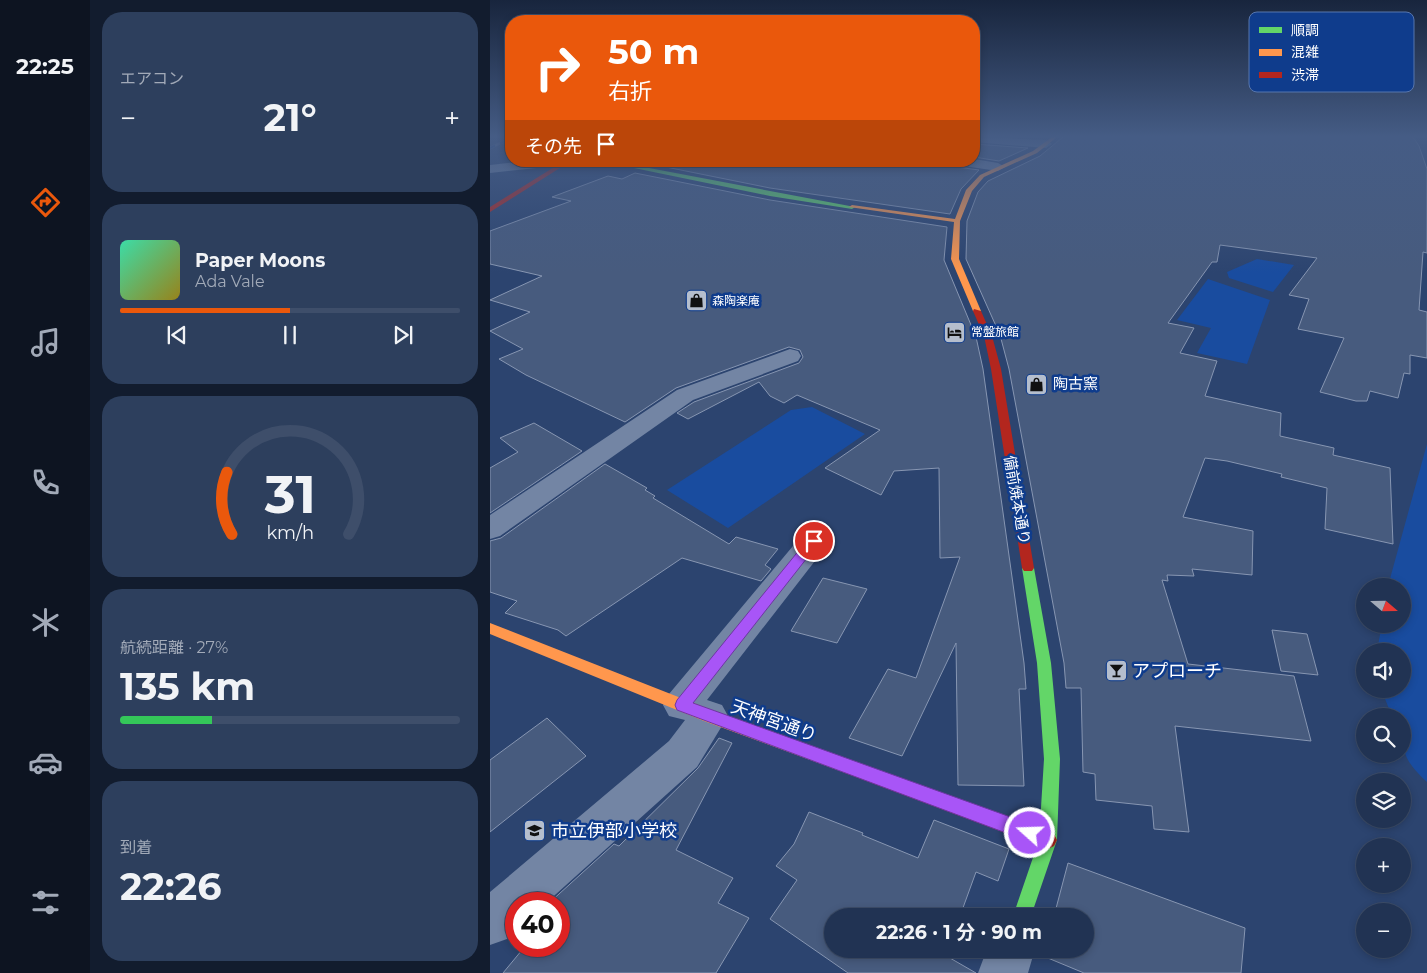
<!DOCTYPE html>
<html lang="ja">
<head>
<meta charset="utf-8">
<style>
	:root { --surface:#213353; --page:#2d3f5d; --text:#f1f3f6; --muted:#a2aab8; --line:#3e4e6a; --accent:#ea580c }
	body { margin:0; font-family:Montserrat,"Noto Sans JP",sans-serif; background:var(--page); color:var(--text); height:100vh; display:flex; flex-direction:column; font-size:19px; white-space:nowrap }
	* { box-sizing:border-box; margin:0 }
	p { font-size:16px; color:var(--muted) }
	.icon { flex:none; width:28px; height:28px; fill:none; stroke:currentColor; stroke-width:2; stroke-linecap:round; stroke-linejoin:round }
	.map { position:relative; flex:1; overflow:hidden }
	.panel { display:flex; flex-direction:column; gap:12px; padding:12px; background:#121c2e; width:400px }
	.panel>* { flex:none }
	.hud { position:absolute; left:15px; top:15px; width:475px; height:152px; border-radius:20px; box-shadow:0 2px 8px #0003,0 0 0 1px var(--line); background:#ea580c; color:#fff; overflow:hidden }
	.needle { width:32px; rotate:110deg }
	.buttons { position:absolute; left:866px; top:578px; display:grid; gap:10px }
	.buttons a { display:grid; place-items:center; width:55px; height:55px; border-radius:50%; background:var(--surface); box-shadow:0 2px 8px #0003,0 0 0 1px var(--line); font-size:25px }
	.speed { position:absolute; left:15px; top:892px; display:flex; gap:10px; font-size:25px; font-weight:700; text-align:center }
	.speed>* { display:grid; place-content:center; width:65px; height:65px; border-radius:50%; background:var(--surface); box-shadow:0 2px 8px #0003,0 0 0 1px var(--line); line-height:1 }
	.speed .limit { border:8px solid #d22; background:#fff; color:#111 }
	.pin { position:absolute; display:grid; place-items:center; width:42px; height:42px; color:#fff; margin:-21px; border:2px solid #fff; border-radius:50%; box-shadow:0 1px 5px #0007 }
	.me { position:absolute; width:55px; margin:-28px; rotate:290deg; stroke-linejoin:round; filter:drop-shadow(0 0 4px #0008) }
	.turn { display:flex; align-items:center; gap:18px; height:105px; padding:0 20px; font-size:22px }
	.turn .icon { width:65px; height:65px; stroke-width:2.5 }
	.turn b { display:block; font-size:35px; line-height:42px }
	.then { display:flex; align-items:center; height:48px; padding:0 20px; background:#0003; gap:10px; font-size:19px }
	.big { font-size:38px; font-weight:700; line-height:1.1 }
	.panel .card { flex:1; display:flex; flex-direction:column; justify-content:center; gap:8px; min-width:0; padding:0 18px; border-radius:20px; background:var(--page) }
	.panel .dial { align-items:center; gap:0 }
	.dial svg { height:130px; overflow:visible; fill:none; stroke:var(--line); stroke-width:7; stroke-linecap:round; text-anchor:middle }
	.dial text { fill:var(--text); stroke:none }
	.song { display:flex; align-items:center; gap:15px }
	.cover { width:60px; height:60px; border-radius:8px; background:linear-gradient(135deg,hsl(160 70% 55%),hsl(50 70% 35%)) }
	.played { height:5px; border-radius:2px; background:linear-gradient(90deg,var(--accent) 50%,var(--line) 50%) }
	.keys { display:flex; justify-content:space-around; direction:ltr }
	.heat { display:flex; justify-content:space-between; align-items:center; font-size:28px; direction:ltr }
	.charge { height:8px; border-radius:4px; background:linear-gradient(90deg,#34c759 27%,var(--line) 0) }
	.trip { position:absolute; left:334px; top:908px; width:270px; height:50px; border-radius:25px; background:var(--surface); box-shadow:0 2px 8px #0003,0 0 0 1px var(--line); font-weight:700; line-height:50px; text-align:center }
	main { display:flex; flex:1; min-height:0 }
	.menu { display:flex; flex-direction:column; width:90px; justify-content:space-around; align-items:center; background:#0d1421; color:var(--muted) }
	.menu .icon { width:35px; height:35px }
	.menu .active { color:var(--accent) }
	.menu b { font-size:22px; color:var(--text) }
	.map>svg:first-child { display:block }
	.green { fill:#194c9f }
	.building { fill:#475b7e; stroke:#8796b2 }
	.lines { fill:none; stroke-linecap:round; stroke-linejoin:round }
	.street { fill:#7385a4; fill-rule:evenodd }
	.fast { fill:#63d668; fill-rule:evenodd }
	.slow { fill:#ff974d; fill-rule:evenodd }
	.jam { fill:#b3261e; fill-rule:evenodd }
	.rail-casing { stroke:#6b7c9b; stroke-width:2.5 }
	.rail { stroke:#0f3c8c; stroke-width:2; stroke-dasharray:5.5; stroke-linecap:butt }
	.route { fill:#a855f7; stroke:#6d37a1 }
	.labels { text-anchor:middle; stroke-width:5; stroke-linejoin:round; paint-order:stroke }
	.far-poi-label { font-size:12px; fill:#fff; stroke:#0f3c8c; text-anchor:start }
	.poi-label { font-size:15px; fill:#fff; stroke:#0f3c8c; text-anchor:start }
	.street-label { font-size:15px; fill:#fff; stroke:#0f3c8c }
	.near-poi-label { font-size:18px; fill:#fff; stroke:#0f3c8c; text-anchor:start }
	.near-street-label { font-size:18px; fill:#fff; stroke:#0f3c8c }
	.key { fill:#0f3c8c; stroke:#5776ae; stroke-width:1 }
	.key-label { font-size:14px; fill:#fff }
</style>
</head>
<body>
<main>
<nav class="menu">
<b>22:25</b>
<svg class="icon active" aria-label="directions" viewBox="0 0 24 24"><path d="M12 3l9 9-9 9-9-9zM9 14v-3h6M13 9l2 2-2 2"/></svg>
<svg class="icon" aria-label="music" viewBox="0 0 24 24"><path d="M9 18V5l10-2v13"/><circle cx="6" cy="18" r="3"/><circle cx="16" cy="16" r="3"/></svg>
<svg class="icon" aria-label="phone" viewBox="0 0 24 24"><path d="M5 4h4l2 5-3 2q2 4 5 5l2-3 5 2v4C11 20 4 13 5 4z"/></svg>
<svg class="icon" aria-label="climate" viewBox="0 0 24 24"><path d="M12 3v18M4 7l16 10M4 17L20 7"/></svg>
<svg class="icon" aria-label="car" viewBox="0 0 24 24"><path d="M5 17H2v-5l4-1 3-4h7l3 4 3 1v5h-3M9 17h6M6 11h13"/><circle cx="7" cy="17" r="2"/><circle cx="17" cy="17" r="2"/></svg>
<svg class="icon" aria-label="filters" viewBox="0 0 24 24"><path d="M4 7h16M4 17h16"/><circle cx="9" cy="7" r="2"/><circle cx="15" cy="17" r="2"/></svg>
</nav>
<section class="panel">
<div class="card"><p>エアコン</p>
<div class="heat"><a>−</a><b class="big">21°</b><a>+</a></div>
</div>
<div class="card">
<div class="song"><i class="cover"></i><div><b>Paper Moons</b><p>Ada Vale</p></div></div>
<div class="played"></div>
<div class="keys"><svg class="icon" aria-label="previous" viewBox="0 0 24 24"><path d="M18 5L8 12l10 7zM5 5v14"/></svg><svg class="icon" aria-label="pause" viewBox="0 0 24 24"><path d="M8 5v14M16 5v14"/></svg><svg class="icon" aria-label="next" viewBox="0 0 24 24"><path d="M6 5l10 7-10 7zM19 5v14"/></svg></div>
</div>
<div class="card dial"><svg viewBox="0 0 100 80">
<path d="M14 69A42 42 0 1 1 86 69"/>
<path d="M14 69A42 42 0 0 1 11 31" stroke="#ea580c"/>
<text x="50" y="56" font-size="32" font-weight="700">31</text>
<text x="50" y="72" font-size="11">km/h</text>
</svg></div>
<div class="card"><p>航続距離 · 27%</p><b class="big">135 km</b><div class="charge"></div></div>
<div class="card"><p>到着</p><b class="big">22:26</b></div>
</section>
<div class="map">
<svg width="937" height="973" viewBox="0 0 937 973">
	<rect width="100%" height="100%" fill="#2c446f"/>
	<!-- green -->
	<path class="green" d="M767,259L804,265L783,292L739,278L737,272Z
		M718,279L780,300L757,364L707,353L721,328L687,320Z
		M322,407L375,434L238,528L177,490L301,410Z
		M937,444V782C912,759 912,750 912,716H902L891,689H912V651H887L892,624H912V586H898Z"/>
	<!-- building -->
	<path class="building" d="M573,137H923L929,146L937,169V253L933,252L929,310L937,312V358L920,355V374L914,373L908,398L880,391L877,401H866L830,392L854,338L808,329L819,299L799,295L827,258L730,245L727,262H722L678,323L704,328L690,353L727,361L715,396L791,413L790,436L844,448L843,455L900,468L903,544L835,529L837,488L791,477L792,474L737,461L715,458L693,517L763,531L762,575L702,569L704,576L677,575L678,581L672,580L698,664L804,676L821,741L685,726L699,832L664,829L662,806L606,800L605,774L593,772L591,688H576L574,663L519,369L510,335L476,259L477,221L488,192L498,181L550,156Z
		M484,144L538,148L509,161L484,157Z
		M177,161H459L467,167L489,170L471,189L460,214L280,188L166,165Z
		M145,173L280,200L457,227L454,260L486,337L493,369L534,663L536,689H529L534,786L468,785L466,643L412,756L359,738L398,669L426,678L470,557L450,558L449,468L404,471L391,495L335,468L390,430L307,395L294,403L280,396L269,382L198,419L187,413L204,402L309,363L313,357L310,350L299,347L186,388L135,422L36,375L9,359L33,349L0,331L40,312L0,300L52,276L0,264V231L81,201L62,197L118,176L132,179Z
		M44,423L92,451L0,513V468L28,452L10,438Z
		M115,464L157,488L155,490L165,496L163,498L239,544L246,537L288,549L275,565L281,569L271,581L192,558L76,636L68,630L15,613L27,601L0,592V541L11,538Z
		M333,578L377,589L347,643L301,631Z
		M782,630L817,634L828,675L791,671Z
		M57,718L96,756L0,832V760Z
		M229,738L242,743L186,850L243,878L228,903L259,918L226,973H13L32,950L26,946H69V904H58L124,844L129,846L208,768Z
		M319,812L373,833L372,835L428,858L444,820L519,849L508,881L486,872L470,916H342V949H456L453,954L486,973H358L280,919L307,880L286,866L304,844Z
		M578,863L755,928L751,973H594L553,956L555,949H595V916H564Z"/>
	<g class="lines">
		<!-- street -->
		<path class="street" d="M484,137L556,140L562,144L556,148L484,142Z
			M484,159L508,163L515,167L508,171L467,165L461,161H484Z
			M35,161H81L75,165L0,173V165Z
			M300,349L308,351L311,356L308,361L203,400L10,536L0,539V515L187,390Z
			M324,531L335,534L339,541L335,548L217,700L232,705L238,716L207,767L55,904H26V930L17,939L0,945V892L179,741L195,720L179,716L173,705L179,694L313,534Z
			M497,949H545L538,973H488Z"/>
		<!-- fast -->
		<path class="fast" d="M110,161H122L365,207L362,209L280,196Z
			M538,563L542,565L544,568L561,663L570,759L567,840L541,916H523L549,840L554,759L547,663L532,568L534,565Z"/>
		<!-- slow -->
		<path class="slow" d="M562,137H567L547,153L494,177L482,191L470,221L469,259L491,311L490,313L483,311L461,259L464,222L359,207L362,205L465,219L476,190L490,175L543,151Z
			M0,623L224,711L367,763L369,768L367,773L361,775L214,721L0,634Z"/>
		<!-- jam -->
		<path class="jam" d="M74,161H81L0,212V207Z
			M484,309L491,311L502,336L511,369L544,568L542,571H534L532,568L501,369L494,336L483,311Z
			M361,761L558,831L564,834L567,840L564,846L558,849L355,773L353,768L355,763Z"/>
		<defs>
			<path id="rail" d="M0,148L21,138"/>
		</defs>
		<!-- rail casing -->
		<use href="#rail" class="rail-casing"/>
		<!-- rail -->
		<use href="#rail" class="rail"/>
	</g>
	<!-- sky -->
	<linearGradient id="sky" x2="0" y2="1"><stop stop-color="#18253d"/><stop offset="0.5" stop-color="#455c85"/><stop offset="1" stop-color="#455c85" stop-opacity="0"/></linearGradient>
	<rect width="937" height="273" fill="url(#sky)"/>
	<!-- route -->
	<path class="route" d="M324,537L330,541L328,544L203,703L540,824L546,827L549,833L546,839L540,842L187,710L185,705L187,700L319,538Z"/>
	<!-- icons -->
	<defs>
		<symbol id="shop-square" viewBox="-11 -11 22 22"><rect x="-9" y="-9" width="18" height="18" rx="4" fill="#b5becd" stroke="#0f3c8c"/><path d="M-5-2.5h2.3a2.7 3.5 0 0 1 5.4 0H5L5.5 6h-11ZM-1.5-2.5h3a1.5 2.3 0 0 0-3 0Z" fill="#111"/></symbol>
		<symbol id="hotel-square" viewBox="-11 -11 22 22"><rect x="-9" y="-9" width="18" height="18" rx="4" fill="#b5becd" stroke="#0f3c8c"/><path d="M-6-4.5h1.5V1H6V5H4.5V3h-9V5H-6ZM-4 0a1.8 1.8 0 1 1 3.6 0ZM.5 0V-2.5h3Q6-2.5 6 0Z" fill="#111"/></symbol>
		<symbol id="bar-square" viewBox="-11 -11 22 22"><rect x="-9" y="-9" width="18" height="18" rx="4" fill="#b5becd" stroke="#0f3c8c"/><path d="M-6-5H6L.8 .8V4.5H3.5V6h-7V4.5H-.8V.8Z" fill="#111"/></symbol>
		<symbol id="school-square" viewBox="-11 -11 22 22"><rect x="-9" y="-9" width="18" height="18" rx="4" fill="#b5becd" stroke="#0f3c8c"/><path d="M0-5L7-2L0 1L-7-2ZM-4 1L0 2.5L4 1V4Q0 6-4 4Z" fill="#111"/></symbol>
	</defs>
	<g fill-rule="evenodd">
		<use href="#shop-square" x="194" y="288" width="25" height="25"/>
		<use href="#hotel-square" x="452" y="320" width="25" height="25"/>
		<use href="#shop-square" x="534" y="372" width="25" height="25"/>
		<use href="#bar-square" x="614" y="658" width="25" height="25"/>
		<use href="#school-square" x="32" y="818" width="25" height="25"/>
	</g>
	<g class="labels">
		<!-- far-poi labels -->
		<g class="far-poi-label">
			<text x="222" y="305">森陶楽庵</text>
			<text x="481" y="336">常盤旅館</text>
		</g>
		<!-- poi labels -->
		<g class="poi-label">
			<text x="563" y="389">陶古窯</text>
		</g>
		<!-- street labels -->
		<g class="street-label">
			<text transform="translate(527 500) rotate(80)" y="5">備前焼本通り</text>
		</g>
		<!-- near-poi labels -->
		<g class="near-poi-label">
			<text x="642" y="677">アプローチ</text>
			<text x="61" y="837">市立伊部小学校</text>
		</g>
		<!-- near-street labels -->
		<g class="near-street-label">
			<text transform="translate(284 721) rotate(20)" y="6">天神宮通り</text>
		</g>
	</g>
	<!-- legend -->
	<rect x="759" y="12" width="165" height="80" rx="8" class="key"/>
	<rect x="769" y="27" width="23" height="6" fill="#63d668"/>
	<rect x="769" y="49" width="23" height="7" fill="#ff974d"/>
	<rect x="769" y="72" width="23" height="6" fill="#b3261e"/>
	<g class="key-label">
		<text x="801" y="35">順調</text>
		<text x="801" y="57">混雑</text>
		<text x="801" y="80">渋滞</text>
	</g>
</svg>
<div class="buttons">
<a><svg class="needle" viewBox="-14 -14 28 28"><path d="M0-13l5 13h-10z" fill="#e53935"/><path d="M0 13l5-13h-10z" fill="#a2aab8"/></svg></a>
<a><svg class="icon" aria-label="sound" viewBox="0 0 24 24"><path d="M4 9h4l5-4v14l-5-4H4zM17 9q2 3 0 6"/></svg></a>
<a><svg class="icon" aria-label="search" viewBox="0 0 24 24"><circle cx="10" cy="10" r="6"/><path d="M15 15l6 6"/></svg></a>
<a><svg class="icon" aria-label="layers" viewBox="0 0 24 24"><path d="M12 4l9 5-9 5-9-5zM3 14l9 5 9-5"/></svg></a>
<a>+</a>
<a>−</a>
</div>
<div class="speed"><div class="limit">40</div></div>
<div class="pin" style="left:324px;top:541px;background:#d93025"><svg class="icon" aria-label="arrive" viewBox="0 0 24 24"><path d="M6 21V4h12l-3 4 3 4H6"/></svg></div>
<svg class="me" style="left:540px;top:833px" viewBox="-20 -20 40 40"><circle r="17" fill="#a855f7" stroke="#fff" stroke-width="3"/><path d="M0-11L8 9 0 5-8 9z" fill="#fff"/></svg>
<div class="trip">22:26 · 1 分 · 90 m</div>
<div class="hud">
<div class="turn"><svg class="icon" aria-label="right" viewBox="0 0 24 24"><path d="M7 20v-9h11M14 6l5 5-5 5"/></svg><div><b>50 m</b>右折</div></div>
<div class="then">その先<svg class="icon" aria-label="arrive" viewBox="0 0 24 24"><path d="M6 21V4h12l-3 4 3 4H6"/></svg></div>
</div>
</div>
</main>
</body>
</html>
